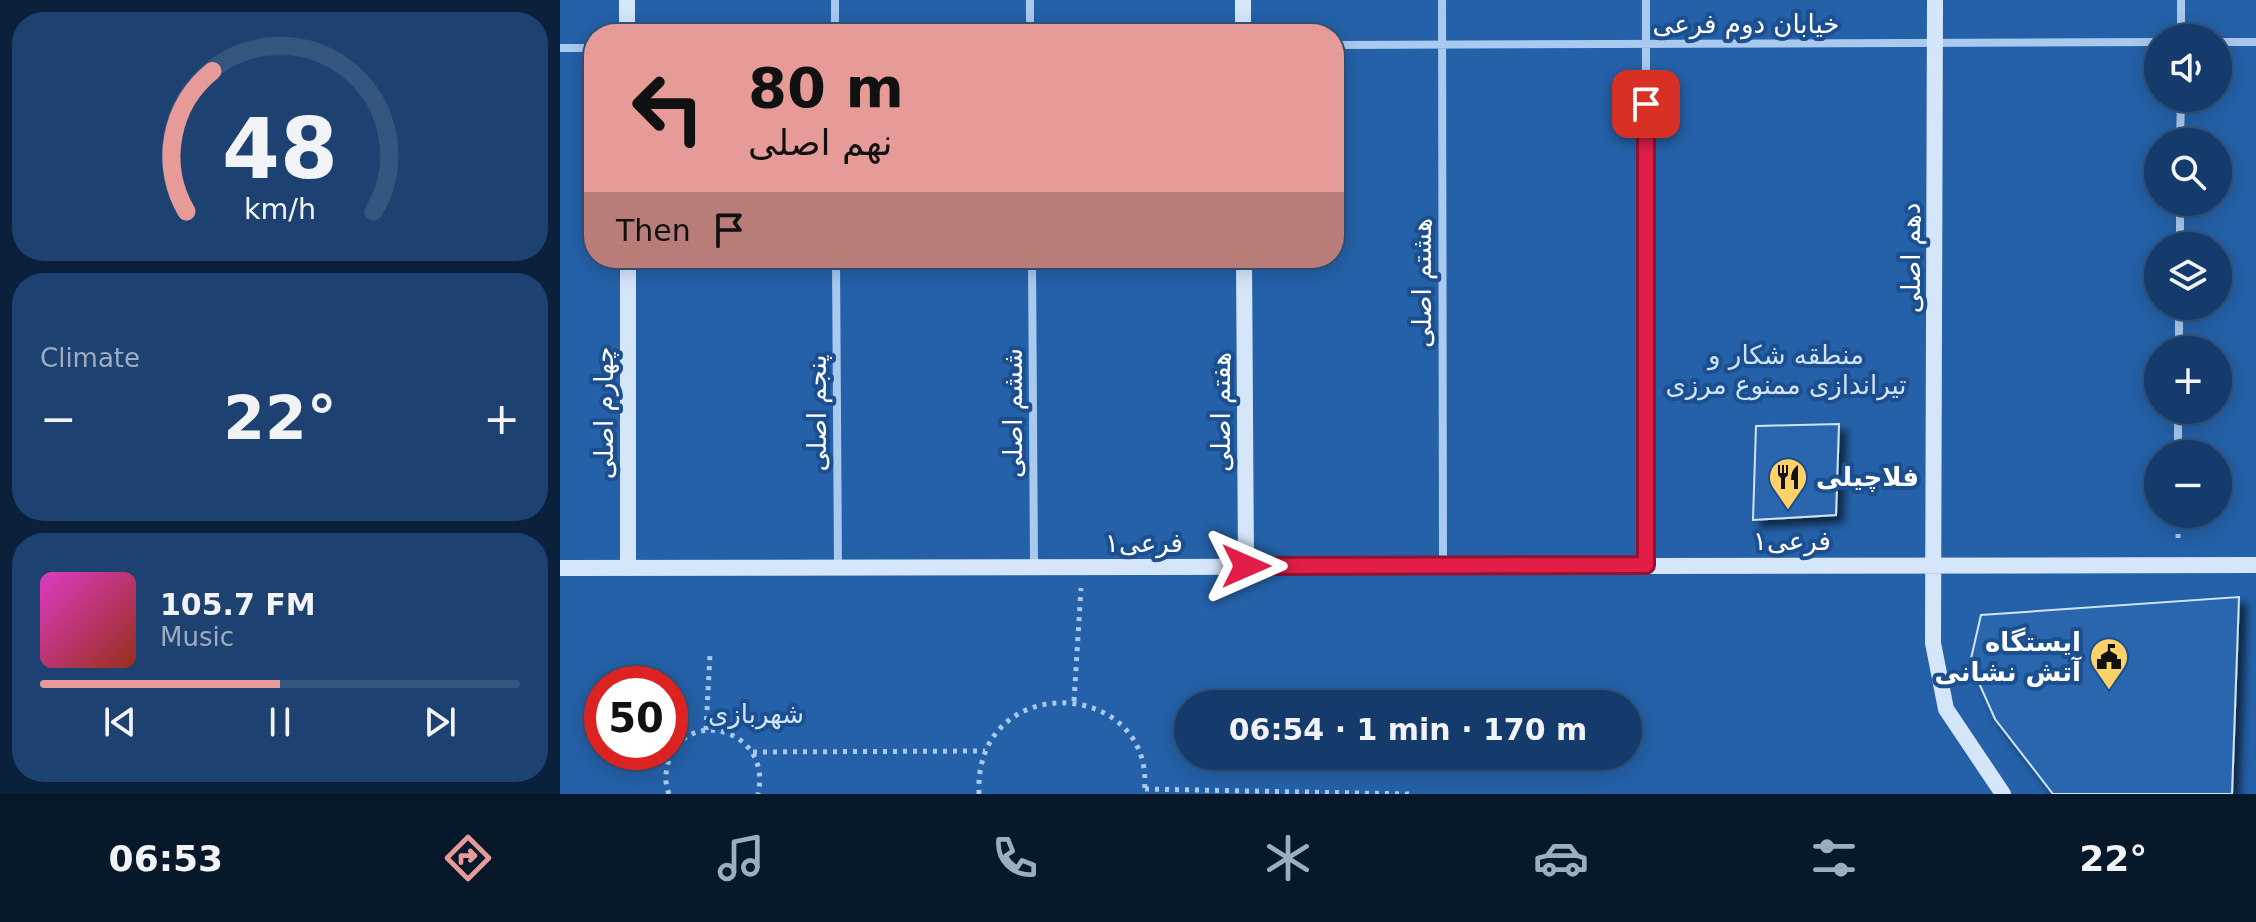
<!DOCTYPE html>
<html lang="en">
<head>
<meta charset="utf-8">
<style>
	:root { --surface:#143b6b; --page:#1d4271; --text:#f1f3f6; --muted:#9dadc1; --line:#33557e; --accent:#e69b98 }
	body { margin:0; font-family:"DejaVu Sans",Vazirmatn,sans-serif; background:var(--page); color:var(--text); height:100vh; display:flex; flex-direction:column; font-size:30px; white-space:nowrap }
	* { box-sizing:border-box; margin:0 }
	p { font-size:26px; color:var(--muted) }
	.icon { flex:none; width:44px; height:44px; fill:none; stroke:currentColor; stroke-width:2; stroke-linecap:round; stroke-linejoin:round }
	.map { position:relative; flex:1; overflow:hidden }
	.sheet { display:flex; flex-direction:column; gap:12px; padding:12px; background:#0b203b; width:560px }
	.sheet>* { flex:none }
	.hud { position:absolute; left:24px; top:24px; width:760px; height:244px; border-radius:32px; box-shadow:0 4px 20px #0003,0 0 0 2px var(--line); background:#e69b98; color:#111; overflow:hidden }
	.controls { position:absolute; left:1584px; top:24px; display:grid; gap:16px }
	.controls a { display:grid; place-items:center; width:88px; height:88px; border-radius:50%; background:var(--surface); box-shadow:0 4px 20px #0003,0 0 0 2px var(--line); font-size:40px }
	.speed { position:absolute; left:24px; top:666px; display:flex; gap:16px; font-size:40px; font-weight:700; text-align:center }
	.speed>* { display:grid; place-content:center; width:104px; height:104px; border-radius:50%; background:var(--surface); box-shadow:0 4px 20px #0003,0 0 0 2px var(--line); line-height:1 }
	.speed .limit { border:12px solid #d22; background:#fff; color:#111 }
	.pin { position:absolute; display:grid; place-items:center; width:68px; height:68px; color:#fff; margin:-34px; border-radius:16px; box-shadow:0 4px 12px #0006 }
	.me { position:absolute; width:88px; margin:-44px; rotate:90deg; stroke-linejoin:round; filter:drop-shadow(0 0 6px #0008) }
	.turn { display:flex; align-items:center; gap:28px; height:168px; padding:0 32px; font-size:36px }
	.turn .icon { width:104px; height:104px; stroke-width:2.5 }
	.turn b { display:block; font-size:56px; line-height:68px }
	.then { display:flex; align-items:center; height:76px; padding:0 32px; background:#0003; gap:16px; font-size:30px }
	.big { font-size:60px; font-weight:800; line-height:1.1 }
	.sheet .widget { flex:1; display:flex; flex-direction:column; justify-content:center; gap:12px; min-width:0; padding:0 28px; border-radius:32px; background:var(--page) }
	.sheet .dial { align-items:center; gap:0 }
	.dial svg { height:208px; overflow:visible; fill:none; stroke:var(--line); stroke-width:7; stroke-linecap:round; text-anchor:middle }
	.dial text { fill:var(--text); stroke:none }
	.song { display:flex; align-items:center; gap:24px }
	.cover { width:96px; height:96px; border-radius:12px; background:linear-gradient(135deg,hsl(310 70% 55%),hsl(10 70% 35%)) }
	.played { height:8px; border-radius:4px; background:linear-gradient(90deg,var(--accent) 50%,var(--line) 50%) }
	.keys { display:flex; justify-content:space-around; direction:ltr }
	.heat { display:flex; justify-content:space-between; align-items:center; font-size:44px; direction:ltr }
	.trip { position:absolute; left:614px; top:690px; width:468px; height:80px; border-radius:40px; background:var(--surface); box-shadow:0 4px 20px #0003,0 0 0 2px var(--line); font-weight:800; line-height:80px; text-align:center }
	.menu { display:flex; height:128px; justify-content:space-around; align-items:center; background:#08182b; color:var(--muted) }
	.menu .icon { width:56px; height:56px }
	.menu .active { color:var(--accent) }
	.menu b { font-size:36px; color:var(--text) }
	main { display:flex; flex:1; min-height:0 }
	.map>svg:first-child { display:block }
	.green { fill:#2461a8; fill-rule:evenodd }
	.building { fill:#2a66ad; stroke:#cfe3fa; stroke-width:2; filter:url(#shadow) }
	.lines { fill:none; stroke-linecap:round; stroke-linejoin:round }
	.path { stroke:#a9c9ee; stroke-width:5; stroke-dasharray:4 6; stroke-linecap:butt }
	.street { stroke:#a9c9ee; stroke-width:8 }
	.secondary { stroke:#d6e6fa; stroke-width:16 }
	.route-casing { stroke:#92132f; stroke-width:20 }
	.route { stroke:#e11d48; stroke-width:14 }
	.labels { text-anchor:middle; stroke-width:8; stroke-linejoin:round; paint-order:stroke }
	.street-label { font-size:26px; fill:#fff; stroke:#1b4f8f }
	.park-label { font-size:26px; fill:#cfe3fa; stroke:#1b4f8f }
	.poi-label { font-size:26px; font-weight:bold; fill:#fff; stroke:#1b4f8f; text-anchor:start }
</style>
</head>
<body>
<main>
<section class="sheet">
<div class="widget dial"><svg viewBox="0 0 100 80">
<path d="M14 69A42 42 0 1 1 86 69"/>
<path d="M14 69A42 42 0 0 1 24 15" stroke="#e69b98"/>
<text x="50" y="56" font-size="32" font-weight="700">48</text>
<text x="50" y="72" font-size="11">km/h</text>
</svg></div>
<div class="widget"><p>Climate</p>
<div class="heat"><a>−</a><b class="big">22°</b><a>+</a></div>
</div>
<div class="widget">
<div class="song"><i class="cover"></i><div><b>105.7 FM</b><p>Music</p></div></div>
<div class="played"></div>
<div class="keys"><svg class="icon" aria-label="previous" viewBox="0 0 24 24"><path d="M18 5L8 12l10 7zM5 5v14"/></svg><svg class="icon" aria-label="pause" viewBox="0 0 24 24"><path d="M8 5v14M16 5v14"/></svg><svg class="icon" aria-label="next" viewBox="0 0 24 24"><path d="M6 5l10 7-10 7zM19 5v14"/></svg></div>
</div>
</section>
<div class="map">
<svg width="1696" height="794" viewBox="0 0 1696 794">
	<defs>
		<filter id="shadow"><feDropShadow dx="7" dy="7" stdDeviation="4" flood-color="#0009"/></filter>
	</defs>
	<rect width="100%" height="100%" fill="#1b4f8f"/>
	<!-- green -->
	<path class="green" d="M0,0H1696V794H0ZM34,34H774V258H34ZM1598,38H1658V98H1598ZM1598,142H1658V202H1598ZM1598,246H1658V306H1598ZM1598,350H1658V410H1598ZM1598,454H1658V514H1598ZM42,684H110V752H42ZM628,704H1068V756H628Z"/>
	<!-- building -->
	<path class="building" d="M1279,424L1276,515L1193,520L1196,426Z
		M1679,597L1672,794H1493L1435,719L1410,663L1421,615Z"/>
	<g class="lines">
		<!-- path -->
		<path class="path" d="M1618,514V541
			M514,701L521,588
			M146,730L150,654
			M193,752L425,751
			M585,789L850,794
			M109,794C105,784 105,774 108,763C125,705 213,729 198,794
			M419,794C413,667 599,678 584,794"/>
		<!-- street -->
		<path class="street" d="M275,0V34
			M470,0V34
			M882,0L883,566
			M1621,38V0
			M1658,42H1696
			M774,45L1598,42
			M0,48H34
			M1620,142L1621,98
			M1620,246V202
			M276,258L278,568
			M472,258L474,567
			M1619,350V306
			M1618,454V410
			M1086,565V0"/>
		<!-- secondary -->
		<path class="secondary" d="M67,0V34
			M683,0V34
			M1375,0L1373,643L1386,709L1443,794
			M68,258V568
			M684,258L686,566
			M0,568L1696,565"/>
	</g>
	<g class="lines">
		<defs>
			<path id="route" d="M686,566L1086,565V104"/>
		</defs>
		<!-- route casing -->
		<use href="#route" class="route-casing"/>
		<!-- route -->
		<use href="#route" class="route"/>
	</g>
	<!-- icons -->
	<defs>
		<symbol id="restaurant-pin" viewBox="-11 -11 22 30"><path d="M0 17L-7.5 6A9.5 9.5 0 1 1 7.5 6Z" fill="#ffd166" stroke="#1b4f8f"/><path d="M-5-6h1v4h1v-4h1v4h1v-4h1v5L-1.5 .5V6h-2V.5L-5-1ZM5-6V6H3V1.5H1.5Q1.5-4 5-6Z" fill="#111"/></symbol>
		<symbol id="civic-pin" viewBox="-11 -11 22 30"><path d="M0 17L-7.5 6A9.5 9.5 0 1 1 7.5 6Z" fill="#ffd166" stroke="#1b4f8f"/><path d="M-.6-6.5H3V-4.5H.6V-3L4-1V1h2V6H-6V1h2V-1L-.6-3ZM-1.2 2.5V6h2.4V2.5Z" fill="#111"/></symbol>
	</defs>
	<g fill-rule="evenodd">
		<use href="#restaurant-pin" x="1206" y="455" width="44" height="60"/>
		<use href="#civic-pin" x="1527" y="635" width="44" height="60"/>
	</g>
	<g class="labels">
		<!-- street labels -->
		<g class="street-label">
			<text x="1186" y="33">خیابان دوم فرعی</text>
			<text transform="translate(1351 258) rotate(-90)" y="9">دهم اصلی</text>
			<text transform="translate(862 283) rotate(-90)" y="9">هشتم اصلی</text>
			<text transform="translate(661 412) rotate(-90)" y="9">هفتم اصلی</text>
			<text transform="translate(44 413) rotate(-90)" y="9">چهارم اصلی</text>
			<text transform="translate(257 413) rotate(-90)" y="9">پنجم اصلی</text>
			<text transform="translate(453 413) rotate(-90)" y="9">ششم اصلی</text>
			<text x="1232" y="550">فرعی۱</text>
			<text x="584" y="552">فرعی۱</text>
		</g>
		<!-- park labels -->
		<g class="park-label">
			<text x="1226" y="364">منطقه شکار و<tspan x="1226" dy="30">تیراندازی ممنوع مرزی</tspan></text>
			<text x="196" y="723">شهربازی</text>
		</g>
		<!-- poi labels -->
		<g class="poi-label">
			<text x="1256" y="486">فلاچیلی</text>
			<text x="1521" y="651" text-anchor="end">ایستگاه<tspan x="1521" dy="30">آتش نشانی</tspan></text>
		</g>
	</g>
</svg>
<div class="controls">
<a><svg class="icon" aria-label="sound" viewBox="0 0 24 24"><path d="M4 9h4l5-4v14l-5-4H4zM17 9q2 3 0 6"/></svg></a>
<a><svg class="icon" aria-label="search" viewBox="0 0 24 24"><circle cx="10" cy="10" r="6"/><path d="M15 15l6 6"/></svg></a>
<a><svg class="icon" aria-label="layers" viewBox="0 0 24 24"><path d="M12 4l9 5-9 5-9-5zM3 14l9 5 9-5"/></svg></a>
<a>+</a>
<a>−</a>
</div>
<div class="speed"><div class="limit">50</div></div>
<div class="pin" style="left:1086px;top:104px;background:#d93025"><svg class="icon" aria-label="arrive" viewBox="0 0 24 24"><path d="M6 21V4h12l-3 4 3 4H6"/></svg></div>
<svg class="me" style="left:686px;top:566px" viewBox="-20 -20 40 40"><path d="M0-17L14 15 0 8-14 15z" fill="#e11d48" stroke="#fff" stroke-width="4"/></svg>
<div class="trip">06:54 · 1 min · 170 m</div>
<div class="hud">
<div class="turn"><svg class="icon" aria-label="left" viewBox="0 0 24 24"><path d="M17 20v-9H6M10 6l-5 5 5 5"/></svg><div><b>80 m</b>نهم اصلی</div></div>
<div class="then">Then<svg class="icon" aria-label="arrive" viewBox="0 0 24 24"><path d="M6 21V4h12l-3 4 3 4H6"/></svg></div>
</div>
</div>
</main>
<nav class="menu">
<b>06:53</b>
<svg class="icon active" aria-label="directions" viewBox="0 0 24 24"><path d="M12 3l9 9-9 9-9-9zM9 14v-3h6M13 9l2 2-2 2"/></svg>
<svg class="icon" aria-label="music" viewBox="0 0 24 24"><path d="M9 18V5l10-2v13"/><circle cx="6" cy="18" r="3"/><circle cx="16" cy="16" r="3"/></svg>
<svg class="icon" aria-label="phone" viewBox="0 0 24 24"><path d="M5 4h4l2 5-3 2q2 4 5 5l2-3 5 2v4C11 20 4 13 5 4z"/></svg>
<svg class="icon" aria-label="climate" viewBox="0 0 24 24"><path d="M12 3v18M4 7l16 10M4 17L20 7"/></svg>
<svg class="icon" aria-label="car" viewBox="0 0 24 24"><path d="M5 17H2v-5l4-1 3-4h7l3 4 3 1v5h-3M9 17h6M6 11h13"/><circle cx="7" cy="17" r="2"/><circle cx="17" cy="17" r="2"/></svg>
<svg class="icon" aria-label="filters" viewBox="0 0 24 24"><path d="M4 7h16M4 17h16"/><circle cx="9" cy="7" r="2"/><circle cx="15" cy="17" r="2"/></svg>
<b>22°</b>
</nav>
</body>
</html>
